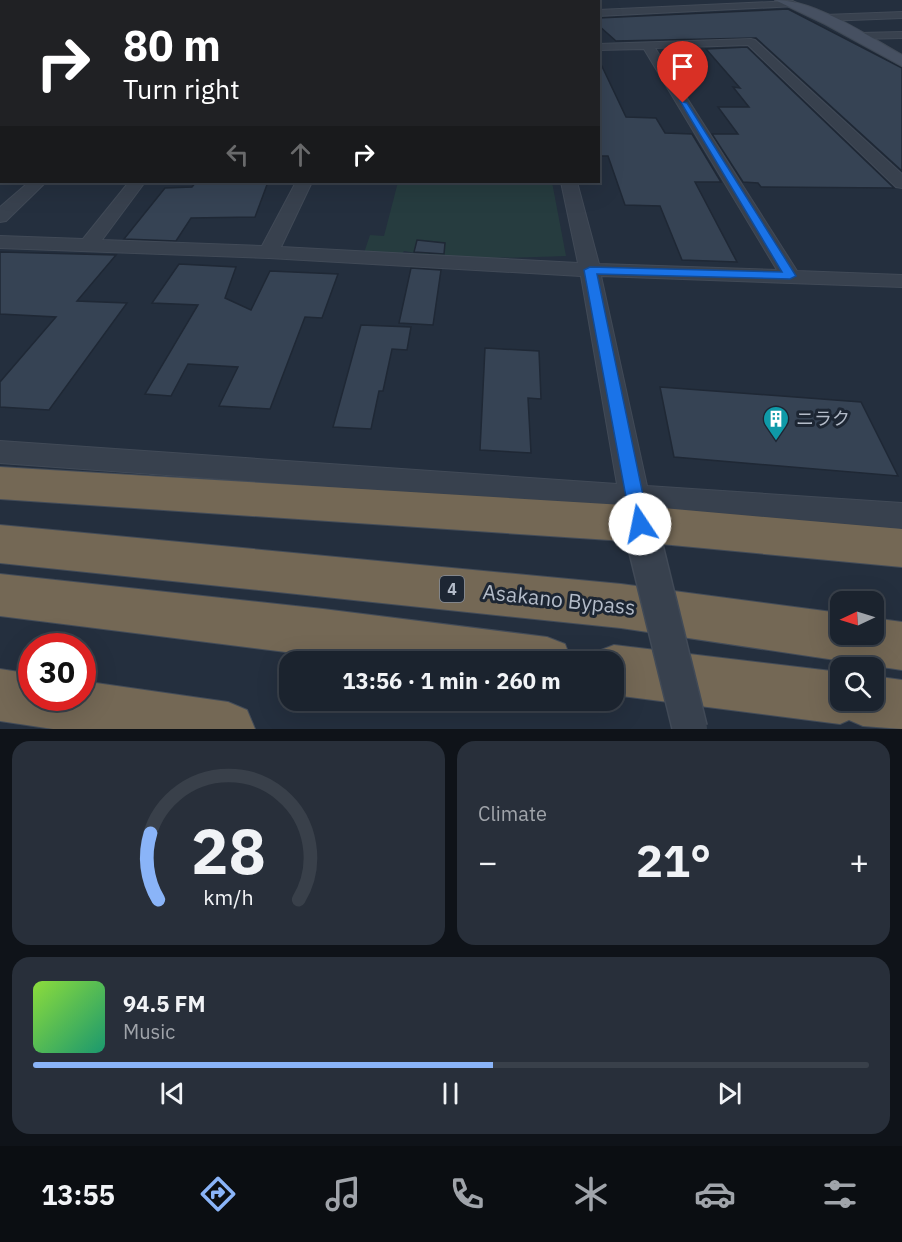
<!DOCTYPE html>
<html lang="en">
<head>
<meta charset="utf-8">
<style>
	:root { --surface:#1b232e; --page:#282f3a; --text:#f1f3f6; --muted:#a0a4aa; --line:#39404a; --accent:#8ab4f8 }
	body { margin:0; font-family:"IBM Plex Sans","Noto Sans JP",sans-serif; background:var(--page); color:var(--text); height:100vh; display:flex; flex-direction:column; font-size:22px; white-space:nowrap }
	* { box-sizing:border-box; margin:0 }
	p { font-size:20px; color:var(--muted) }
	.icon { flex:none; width:33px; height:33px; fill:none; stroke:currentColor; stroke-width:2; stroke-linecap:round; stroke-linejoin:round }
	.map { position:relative; height:729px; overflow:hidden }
	.details { display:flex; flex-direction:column; gap:12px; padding:12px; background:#0f1319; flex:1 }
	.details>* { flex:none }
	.banner { position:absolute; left:0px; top:0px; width:600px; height:183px; box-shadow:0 6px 24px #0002,0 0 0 2px var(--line); background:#202124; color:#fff; overflow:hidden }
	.needle { width:39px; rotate:266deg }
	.buttons { position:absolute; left:830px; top:591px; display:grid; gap:12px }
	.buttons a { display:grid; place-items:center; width:54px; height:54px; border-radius:12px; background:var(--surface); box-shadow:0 6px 24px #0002,0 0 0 2px var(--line); font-size:30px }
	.speed { position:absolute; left:18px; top:633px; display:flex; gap:12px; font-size:30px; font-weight:700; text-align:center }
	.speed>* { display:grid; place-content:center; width:78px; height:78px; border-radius:50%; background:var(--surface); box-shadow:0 6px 24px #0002,0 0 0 2px var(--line); line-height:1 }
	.speed .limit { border:9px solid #d22; background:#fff; color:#111 }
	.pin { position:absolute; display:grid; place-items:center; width:51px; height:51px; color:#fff; margin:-62px -26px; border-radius:50% 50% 50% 0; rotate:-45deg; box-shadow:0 0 6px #0007 }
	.pin .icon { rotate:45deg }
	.me { position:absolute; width:66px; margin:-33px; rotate:349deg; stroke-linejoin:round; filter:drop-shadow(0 0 4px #0008) }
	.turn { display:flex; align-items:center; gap:21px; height:126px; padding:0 24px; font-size:27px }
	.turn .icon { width:78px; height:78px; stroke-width:2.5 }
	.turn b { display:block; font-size:42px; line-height:51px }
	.lanes { display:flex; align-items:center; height:57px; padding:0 24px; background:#0003; justify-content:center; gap:30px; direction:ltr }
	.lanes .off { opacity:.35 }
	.big { font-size:45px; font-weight:800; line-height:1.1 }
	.details .tile { flex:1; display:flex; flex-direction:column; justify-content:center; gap:9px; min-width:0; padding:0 21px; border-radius:18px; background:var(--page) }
	.details .dial { align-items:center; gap:0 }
	.dial svg { height:156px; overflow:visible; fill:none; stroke:var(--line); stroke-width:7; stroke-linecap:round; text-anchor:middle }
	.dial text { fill:var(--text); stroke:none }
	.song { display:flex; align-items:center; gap:18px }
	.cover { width:72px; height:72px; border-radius:9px; background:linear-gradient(135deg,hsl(90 70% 55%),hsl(160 70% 35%)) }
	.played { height:6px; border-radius:3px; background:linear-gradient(90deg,var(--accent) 55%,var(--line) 55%) }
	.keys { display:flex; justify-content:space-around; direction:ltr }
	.heat { display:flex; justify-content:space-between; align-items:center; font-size:33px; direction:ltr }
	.details .tiles { flex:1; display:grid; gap:12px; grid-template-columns:1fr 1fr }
	.tile:last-child { grid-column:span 2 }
	.trip { position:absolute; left:279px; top:651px; width:345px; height:60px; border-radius:18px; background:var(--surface); box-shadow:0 6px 24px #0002,0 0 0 2px var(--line); font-weight:800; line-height:60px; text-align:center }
	.menu { display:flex; height:96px; justify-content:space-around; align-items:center; background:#0b0e12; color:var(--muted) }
	.menu .icon { width:42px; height:42px }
	.menu .selected { color:var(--accent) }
	.menu b { font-size:27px; color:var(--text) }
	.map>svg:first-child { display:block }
	.green { fill:#263c3f }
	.building { fill:#364354; stroke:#1f2835; stroke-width:1.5 }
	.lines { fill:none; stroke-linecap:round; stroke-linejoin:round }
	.street-casing { stroke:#414a57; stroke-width:2 }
	.secondary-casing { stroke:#414a57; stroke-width:2 }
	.highway-casing { stroke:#434c59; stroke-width:2 }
	.street { fill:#38414e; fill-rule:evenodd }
	.secondary { fill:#465061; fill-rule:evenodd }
	.highway { fill:#746855; fill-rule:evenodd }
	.street-bridge-casing { stroke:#414a57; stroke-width:37; stroke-linecap:butt }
	.street-bridge { stroke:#38414e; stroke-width:34 }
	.route { fill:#1a73e8; stroke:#114b97; stroke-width:1.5 }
	.labels { text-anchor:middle; stroke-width:6; stroke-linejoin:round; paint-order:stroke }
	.shield { fill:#1d2633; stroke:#878f9c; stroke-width:1.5 }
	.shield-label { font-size:16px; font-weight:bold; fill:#b4bcc9 }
	.poi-label { font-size:18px; fill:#b4bcc9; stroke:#1d2633; text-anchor:start }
	.near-street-label { font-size:21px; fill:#b4bcc9; stroke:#1d2633 }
</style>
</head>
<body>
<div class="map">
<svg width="902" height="729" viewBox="0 0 902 729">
	<rect width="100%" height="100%" fill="#242f3e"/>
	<!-- green -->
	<path class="green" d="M398,182H552L566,256C512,258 458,260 404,251L401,256L364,253L370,235L384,236Z"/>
	<!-- building -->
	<path class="building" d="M788,9L902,68V171L756,38L616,41L598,25V18Z
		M747,47L894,188L761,187L758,183L743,182L712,134H738L718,107H749L733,87L740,88L706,49Z
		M598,58L626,117L656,118L665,133L692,134L721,182H695L737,262L682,260L660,206L625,205L608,156H598Z
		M196,182H268L255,217L191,218L176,241L124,239L165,188L192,187Z
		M417,240L445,243L444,254L414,252Z
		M0,252L116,255L77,301L127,303L49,410L0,407V382L56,317L0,314Z
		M179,264L236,267L225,298L251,310L270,271L338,274L322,318L305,317L270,409L219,406L238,367L188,364L171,396L145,394L198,305L152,303Z
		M411,268L441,270L433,325L399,323Z
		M361,325L411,327L407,350L392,349L383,391H379L371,429L333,427Z
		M485,348L539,351L541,399L528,398L531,453L480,450Z
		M660,387L861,402L898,476L674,457Z"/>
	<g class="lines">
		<defs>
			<path id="street" d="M51,0H88L50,2Z
				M98,0H108V2H98Z
				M312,0H322V2H313Z
				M391,0H401V2H392Z
				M481,0H491V2H482Z
				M793,1L798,4L796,6L598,16V10Z
				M902,12V18L825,21L820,18L825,15Z
				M0,16H2V22H0Z
				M902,32V38L860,39L855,36L860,33Z
				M751,39L755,40L902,174V188L896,187L748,45L655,48L797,271L902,275V287L601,276L647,486L902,503V529L652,510L648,519L637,523L626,519L622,508L0,463V441L617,484L581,276L269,258L0,248V236L83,239L129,182H145L102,240L262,246L296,182H312L281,247L578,263L561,182H577L599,264L777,270L644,49L598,50V44Z
				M0,46H2V52H0Z
				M0,76H2V84H0Z
				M0,111H2L0,120Z
				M0,147H2V157H0Z
				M29,182H46L6,221L0,222V207Z"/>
			<path id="secondary" d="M775,0C816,0 866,35 902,55V66L825,24Z"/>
			<path id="highway" d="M0,467L640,506L902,529V567L640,542L0,499Z
				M0,525L621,584L840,613V634H873V618L902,622V670L621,628L0,563Z
				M0,574L323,609L547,637L565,644L572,662H366L0,616Z
				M614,645L840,672V700H873V676L902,680V729L863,726L849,720L840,724L614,695V662H592L596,652Z
				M0,669L32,674V698H82V681L228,702L247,710L255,729H53L0,721Z"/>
		</defs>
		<!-- street casing -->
		<use href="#street" class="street-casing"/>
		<!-- secondary casing -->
		<use href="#secondary" class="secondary-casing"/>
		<!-- highway casing -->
		<use href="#highway" class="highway-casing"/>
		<!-- street -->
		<use href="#street" class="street"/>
		<!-- secondary -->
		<use href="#secondary" class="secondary"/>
		<!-- highway -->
		<use href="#highway" class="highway"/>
		<defs>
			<path id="street-bridge" d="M640,524L690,729"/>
		</defs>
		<!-- street-bridge casing -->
		<use href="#street-bridge" class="street-bridge-casing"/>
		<!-- street-bridge -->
		<use href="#street-bridge" class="street-bridge"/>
	</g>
	<!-- route -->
	<path class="route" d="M680,101L687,103L796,276L790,279L597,274L649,524L646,530L640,532L634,530L631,524L584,270L590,267L782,272Z"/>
	<!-- icons -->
	<defs>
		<symbol id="building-pin" viewBox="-11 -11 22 30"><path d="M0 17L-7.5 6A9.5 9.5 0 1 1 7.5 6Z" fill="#0f9aa8" stroke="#1d2633"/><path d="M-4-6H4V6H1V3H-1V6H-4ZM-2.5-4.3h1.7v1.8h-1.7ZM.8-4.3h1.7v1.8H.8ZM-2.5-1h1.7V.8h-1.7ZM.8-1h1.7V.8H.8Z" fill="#fff"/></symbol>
	</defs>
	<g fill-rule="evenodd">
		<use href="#building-pin" x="761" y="404" width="30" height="40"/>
	</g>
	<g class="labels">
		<!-- shield labels -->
		<rect class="shield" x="440" y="576" width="24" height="26" rx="4.5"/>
		<g class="shield-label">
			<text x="452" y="595">4</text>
		</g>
		<!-- poi labels -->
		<g class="poi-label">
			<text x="796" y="425">ニラク</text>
		</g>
		<!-- near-street labels -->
		<g class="near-street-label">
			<text transform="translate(559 600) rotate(6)" y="7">Asakano Bypass</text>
		</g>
	</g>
</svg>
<div class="buttons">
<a><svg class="needle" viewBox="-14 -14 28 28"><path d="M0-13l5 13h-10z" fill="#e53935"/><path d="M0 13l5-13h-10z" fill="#a0a4aa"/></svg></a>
<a><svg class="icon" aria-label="search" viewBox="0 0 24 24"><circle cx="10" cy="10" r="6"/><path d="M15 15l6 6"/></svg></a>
</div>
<div class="speed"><div class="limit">30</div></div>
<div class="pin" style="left:683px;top:103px;background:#d93025"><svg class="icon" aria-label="arrive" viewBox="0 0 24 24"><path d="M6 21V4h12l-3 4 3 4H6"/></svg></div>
<svg class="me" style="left:640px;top:524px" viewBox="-20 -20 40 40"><circle r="19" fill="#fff"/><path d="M0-13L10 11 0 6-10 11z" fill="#1a73e8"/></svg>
<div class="trip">13:56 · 1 min · 260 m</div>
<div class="banner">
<div class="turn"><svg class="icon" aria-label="right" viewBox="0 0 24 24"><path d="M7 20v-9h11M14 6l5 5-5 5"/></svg><div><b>80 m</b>Turn right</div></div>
<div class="lanes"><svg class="icon off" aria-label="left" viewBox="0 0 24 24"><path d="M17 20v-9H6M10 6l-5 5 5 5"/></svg><svg class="icon off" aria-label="ahead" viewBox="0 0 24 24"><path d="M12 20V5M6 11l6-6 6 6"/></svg><svg class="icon" aria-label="right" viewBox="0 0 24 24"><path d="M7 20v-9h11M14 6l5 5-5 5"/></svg></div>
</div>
</div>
<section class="details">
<div class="tiles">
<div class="tile dial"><svg viewBox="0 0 100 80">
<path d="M14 69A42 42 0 1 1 86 69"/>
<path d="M14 69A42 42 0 0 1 10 35" stroke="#8ab4f8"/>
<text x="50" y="56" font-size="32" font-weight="700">28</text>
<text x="50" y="72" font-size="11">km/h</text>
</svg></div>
<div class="tile"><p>Climate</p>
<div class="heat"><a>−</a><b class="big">21°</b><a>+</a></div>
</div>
<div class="tile">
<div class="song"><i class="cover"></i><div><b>94.5 FM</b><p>Music</p></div></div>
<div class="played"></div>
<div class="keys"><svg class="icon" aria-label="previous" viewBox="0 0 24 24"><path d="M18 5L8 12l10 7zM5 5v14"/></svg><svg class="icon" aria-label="pause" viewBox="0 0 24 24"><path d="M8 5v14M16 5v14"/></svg><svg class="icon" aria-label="next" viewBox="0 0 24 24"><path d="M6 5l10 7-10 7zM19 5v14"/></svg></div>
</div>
</div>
</section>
<nav class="menu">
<b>13:55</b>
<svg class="icon selected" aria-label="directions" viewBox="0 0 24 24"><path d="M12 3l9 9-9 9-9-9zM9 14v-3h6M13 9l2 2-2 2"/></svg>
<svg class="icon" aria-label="music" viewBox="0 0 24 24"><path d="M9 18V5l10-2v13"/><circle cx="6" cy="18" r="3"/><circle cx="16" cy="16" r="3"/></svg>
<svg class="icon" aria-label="phone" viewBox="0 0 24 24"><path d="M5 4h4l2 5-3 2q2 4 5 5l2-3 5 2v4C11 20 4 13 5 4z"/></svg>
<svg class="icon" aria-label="climate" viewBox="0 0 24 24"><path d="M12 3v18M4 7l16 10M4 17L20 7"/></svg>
<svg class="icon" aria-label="car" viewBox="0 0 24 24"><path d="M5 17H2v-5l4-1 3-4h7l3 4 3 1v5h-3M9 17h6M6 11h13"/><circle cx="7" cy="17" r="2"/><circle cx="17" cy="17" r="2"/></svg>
<svg class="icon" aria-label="filters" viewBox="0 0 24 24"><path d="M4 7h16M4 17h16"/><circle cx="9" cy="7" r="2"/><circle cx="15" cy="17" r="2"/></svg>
</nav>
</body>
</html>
